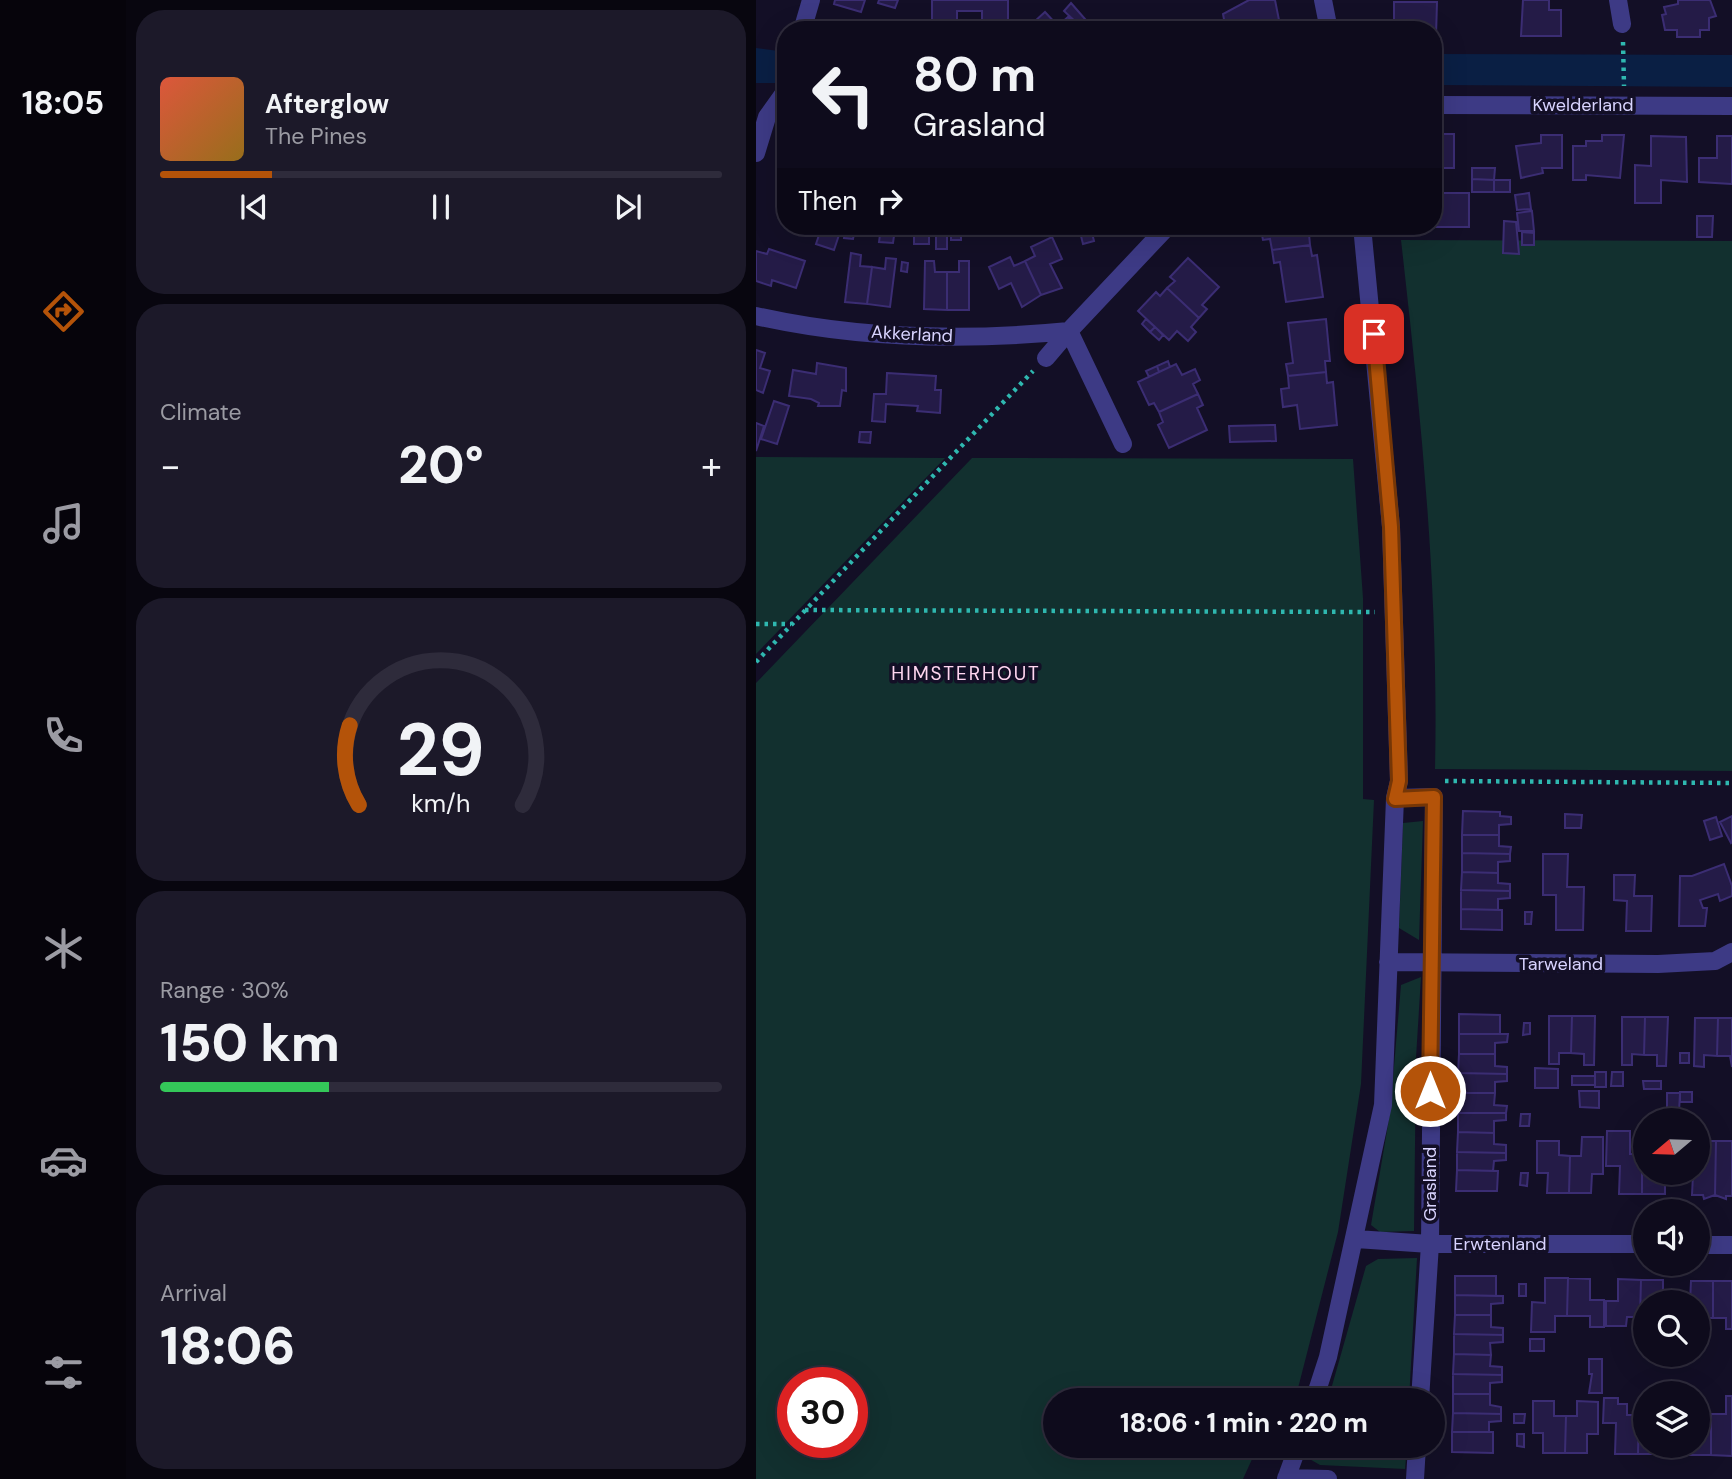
<!DOCTYPE html>
<html lang="en">
<head>
<meta charset="utf-8">
<style>
	:root { --surface:#0e0b1c; --page:#1c1929; --text:#f1f3f6; --muted:#9b9ba3; --line:#2e2b3b; --accent:#b45309 }
	body { margin:0; font-family:"DM Sans",sans-serif; background:var(--page); color:var(--text); height:100vh; display:flex; flex-direction:column; font-size:26px; white-space:nowrap }
	* { box-sizing:border-box; margin:0 }
	p { font-size:23px; color:var(--muted) }
	.icon { flex:none; width:38px; height:38px; fill:none; stroke:currentColor; stroke-width:2; stroke-linecap:round; stroke-linejoin:round }
	.map { position:relative; flex:1; overflow:hidden }
	.details { display:flex; flex-direction:column; gap:10px; padding:10px; background:#08060f; width:630px }
	.details>* { flex:none }
	.top-card { position:absolute; left:21px; top:21px; width:665px; height:214px; border-radius:28px; box-shadow:0 7px 28px #0002,0 0 0 2px var(--line); background:#0e0b1c; color:var(--text); overflow:hidden }
	.needle { width:46px; rotate:251deg }
	.fabs { position:absolute; left:877px; top:1108px; display:grid; gap:14px }
	.fabs a { display:grid; place-items:center; width:77px; height:77px; border-radius:50%; background:var(--surface); box-shadow:0 7px 28px #0002,0 0 0 2px var(--line); font-size:35px }
	.speed { position:absolute; left:21px; top:1367px; display:flex; gap:14px; font-size:35px; font-weight:700; text-align:center }
	.speed>* { display:grid; place-content:center; width:91px; height:91px; border-radius:50%; background:var(--surface); box-shadow:0 7px 28px #0002,0 0 0 2px var(--line); line-height:1 }
	.speed .limit { border:10px solid #d22; background:#fff; color:#111 }
	.pin { position:absolute; display:grid; place-items:center; width:60px; height:60px; color:#fff; margin:-30px; border-radius:14px; box-shadow:0 4px 10px #0006 }
	.me { position:absolute; width:77px; margin:-38px; rotate:0deg; stroke-linejoin:round; filter:drop-shadow(0 0 5px #0008) }
	.turn { display:flex; align-items:center; gap:24px; height:147px; padding:0 21px; font-size:32px }
	.turn .icon { width:91px; height:91px; stroke-width:2.5 }
	.turn b { display:block; font-size:49px; line-height:60px }
	.then { display:flex; align-items:center; height:66px; padding:0 21px; background:#0003; gap:14px; font-size:26px }
	.big { font-size:52px; font-weight:800; line-height:1.1 }
	.details .widget { flex:1; display:flex; flex-direction:column; justify-content:center; gap:10px; min-width:0; padding:0 24px; border-radius:28px; background:var(--page) }
	.details .dial { align-items:center; gap:0 }
	.dial svg { height:182px; overflow:visible; fill:none; stroke:var(--line); stroke-width:7; stroke-linecap:round; text-anchor:middle }
	.dial text { fill:var(--text); stroke:none }
	.song { display:flex; align-items:center; gap:21px }
	.cover { width:84px; height:84px; border-radius:10px; background:linear-gradient(135deg,hsl(10 70% 55%),hsl(40 70% 35%)) }
	.played { height:7px; border-radius:4px; background:linear-gradient(90deg,var(--accent) 20%,var(--line) 20%) }
	.keys { display:flex; justify-content:space-around; direction:ltr }
	.heat { display:flex; justify-content:space-between; align-items:center; font-size:38px; direction:ltr }
	.charge { height:10px; border-radius:5px; background:linear-gradient(90deg,#34c759 30%,var(--line) 0) }
	.trip { position:absolute; left:287px; top:1388px; width:402px; height:70px; border-radius:35px; background:var(--surface); box-shadow:0 7px 28px #0002,0 0 0 2px var(--line); font-weight:800; line-height:70px; text-align:center }
	main { display:flex; flex:1; min-height:0 }
	.menu { display:flex; flex-direction:column; width:126px; justify-content:space-around; align-items:center; background:#06040b; color:var(--muted) }
	.menu .icon { width:49px; height:49px }
	.menu .selected { color:var(--accent) }
	.menu b { font-size:32px; color:var(--text) }
	.map>svg:first-child { display:block }
	.green { fill:#12302f; fill-rule:evenodd }
	.water { fill:#0a1f44 }
	.building { fill:#241b47; stroke:#3b2d73; stroke-width:2 }
	.lines { fill:none; stroke-linecap:round; stroke-linejoin:round }
	.path { stroke:#2fb8b0; stroke-width:4.5; stroke-dasharray:3.5 5; stroke-linecap:butt }
	.street { stroke:#3d3a85; stroke-width:18 }
	.route-casing { stroke:#753606; stroke-width:18 }
	.route { stroke:#b45309; stroke-width:12 }
	.labels { text-anchor:middle; stroke-width:7; stroke-linejoin:round; paint-order:stroke }
	.street-label { font-size:18px; fill:#d9d4ff; stroke:#130f26 }
	.neighbourhood-label { font-size:19px; letter-spacing:2px; fill:#ffd6f0; stroke:#130f26 }
</style>
</head>
<body>
<main>
<nav class="menu">
<b>18:05</b>
<svg class="icon selected" aria-label="directions" viewBox="0 0 24 24"><path d="M12 3l9 9-9 9-9-9zM9 14v-3h6M13 9l2 2-2 2"/></svg>
<svg class="icon" aria-label="music" viewBox="0 0 24 24"><path d="M9 18V5l10-2v13"/><circle cx="6" cy="18" r="3"/><circle cx="16" cy="16" r="3"/></svg>
<svg class="icon" aria-label="phone" viewBox="0 0 24 24"><path d="M5 4h4l2 5-3 2q2 4 5 5l2-3 5 2v4C11 20 4 13 5 4z"/></svg>
<svg class="icon" aria-label="climate" viewBox="0 0 24 24"><path d="M12 3v18M4 7l16 10M4 17L20 7"/></svg>
<svg class="icon" aria-label="car" viewBox="0 0 24 24"><path d="M5 17H2v-5l4-1 3-4h7l3 4 3 1v5h-3M9 17h6M6 11h13"/><circle cx="7" cy="17" r="2"/><circle cx="17" cy="17" r="2"/></svg>
<svg class="icon" aria-label="filters" viewBox="0 0 24 24"><path d="M4 7h16M4 17h16"/><circle cx="9" cy="7" r="2"/><circle cx="15" cy="17" r="2"/></svg>
</nav>
<section class="details">
<div class="widget">
<div class="song"><i class="cover"></i><div><b>Afterglow</b><p>The Pines</p></div></div>
<div class="played"></div>
<div class="keys"><svg class="icon" aria-label="previous" viewBox="0 0 24 24"><path d="M18 5L8 12l10 7zM5 5v14"/></svg><svg class="icon" aria-label="pause" viewBox="0 0 24 24"><path d="M8 5v14M16 5v14"/></svg><svg class="icon" aria-label="next" viewBox="0 0 24 24"><path d="M6 5l10 7-10 7zM19 5v14"/></svg></div>
</div>
<div class="widget"><p>Climate</p>
<div class="heat"><a>−</a><b class="big">20°</b><a>+</a></div>
</div>
<div class="widget dial"><svg viewBox="0 0 100 80">
<path d="M14 69A42 42 0 1 1 86 69"/>
<path d="M14 69A42 42 0 0 1 10 34" stroke="#b45309"/>
<text x="50" y="56" font-size="32" font-weight="700">29</text>
<text x="50" y="72" font-size="11">km/h</text>
</svg></div>
<div class="widget"><p>Range · 30%</p><b class="big">150 km</b><div class="charge"></div></div>
<div class="widget"><p>Arrival</p><b class="big">18:06</b></div>
</section>
<div class="map">
<svg width="976" height="1479" viewBox="0 0 976 1479">
	<rect width="100%" height="100%" fill="#130f26"/>
	<!-- green -->
	<path class="green" d="M645,240L976,241V771L679,769C683,592 665,416 645,240Z
		M0,457L189,458L0,654Z
		M216,458L597,459L607,598V799L618,800L605,1084L582,1232L539,1400H299V1446H502L487,1479H0V683ZM37,1382H96V1442H37Z
		M667,821L663,940L643,928L647,823Z
		M665,977L660,1058L658,1231L624,1232L615,1225L634,1113L645,985Z
		M661,1258L653,1400H572L610,1266L622,1259Z
		M555,1446H651L649,1469L564,1465L550,1457Z"/>
	<!-- water -->
	<path class="water" d="M0,48L30,52V83H0Z
		M677,54L976,55V87L677,85Z"/>
	<!-- building -->
	<path class="building" d="M79,0H109L105,12L78,4Z
		M123,0H142L139,8L122,3Z
		M176,0H252V25H226V11H201V25L190,24L183,30L176,24Z
		M493,0H519L525,30L498,27L470,30L467,14Z
		M767,0H793V10H805V36H765Z
		M922,0H954L960,16L953,18V30H944V37H921V30H909L906,15L910,14L908,7L922,4Z
		M638,2H681L680,36H677V30H638Z
		M315,3L329,19L323,25L308,11Z
		M289,12L302,26L312,17L323,30H287L279,21Z
		M677,134H698V168H677Z
		M785,135H806V168H786L787,173L765,178L760,146L785,143Z
		M846,135H868L864,178L830,175V180H817V146H830V141H846Z
		M895,136L930,137L931,182L905,180V203H879V165L895,166Z
		M961,136H976V184L943,182V158H961Z
		M28,160L30,161V186L21,184Z
		M716,168H739L738,180L716,179Z
		M716,179L738,180V192H716Z
		M738,180H754V192H738Z
		M677,193H713V227H670L677,226Z
		M773,193L775,209L761,210L759,195Z
		M776,211L778,231H763L761,213Z
		M941,216H957L956,237H941Z
		M748,221L760,222L763,254L747,253Z
		M66,226L84,232L78,250L60,244Z
		M504,226H557L558,233L553,234L554,245L516,250L514,239L507,240Z
		M125,227L139,229L137,243L123,242Z
		M191,227V249H180V228Z
		M89,229L99,230L97,239L88,238Z
		M195,229H205V240H195Z
		M335,229L338,241L327,244L324,232Z
		M158,231H173V244H158Z
		M766,232L778,233V245H766Z
		M296,237L306,259L294,264L306,288L285,295L269,261L279,256L275,247Z
		M554,245L556,256L561,255L567,297L530,302L524,262L518,263L516,250Z
		M13,249L49,261L40,288L16,280L15,286L0,281V251L11,254Z
		M95,253L105,255L104,266L116,267L111,304L89,302Z
		M254,257L258,266L269,261L285,295L266,307L255,283L243,289L233,267Z
		M130,258L140,259L134,307L111,304L116,267L129,269Z
		M432,258L463,287L446,305L451,309L443,318L411,288L419,281L414,277Z
		M169,261H178L179,272H191V310L168,309Z
		M203,261H213V310H191V272H203Z
		M146,262L152,263L151,272L145,271Z
		M411,288L443,318L435,327L440,332L432,341L421,331L413,340L382,311L400,292L404,296Z
		M390,319L399,327L394,332L386,324Z
		M570,319L574,361H569L570,372L532,376L530,364L537,363L532,323Z
		M399,327L407,335L403,340L394,332Z
		M0,350L9,353L4,368L14,371L7,393L0,390Z
		M412,361L414,367L403,372L401,366Z
		M61,363L90,368V391L86,390L84,406H62L63,403L55,399L33,396L37,370L60,374Z
		M420,364L426,375L439,369L444,380L437,384L442,394L403,412L398,403L393,405L382,382Z
		M401,366L403,372L393,377L390,371Z
		M570,372L571,383L577,382L581,425L544,429L541,405L527,407L525,389L533,388L532,376Z
		M131,373L180,376L179,390H185L184,413L161,411L162,406L130,404L129,422L116,421L118,394H130Z
		M442,394L447,405L441,408L451,430L413,448L402,425L407,422L403,412Z
		M18,401L33,406L21,444L5,439Z
		M0,423L8,426L0,451Z
		M519,425L520,441L474,442L473,426Z
		M104,432H115L114,443L103,442Z
		M707,811L744,812V816L755,817V824L743,825V835H706Z
		M809,814L826,815L825,828H809Z
		M976,816V842L975,843L964,822Z
		M960,817L966,836L954,840L948,821Z
		M706,835H743V846L755,847L754,854L706,853Z
		M706,853L754,854V861L742,862V873L706,872Z
		M787,854H812L811,887H828L827,930H800V895H787Z
		M968,864L976,886V896L964,901L962,894L944,900L947,908H951L949,926H923L924,876H936Z
		M706,872L742,873V883L754,884V891L705,890Z
		M858,875H879L878,896H896L895,931H870L871,901L858,900Z
		M705,890L754,891V898L742,899V910L705,909Z
		M705,909L746,910V930L705,929Z
		M769,912H776L775,924H769Z
		M703,1014L744,1015V1034H703Z
		M793,1016H816L815,1053H803V1064H793Z
		M816,1016H839L838,1065H828V1054L815,1053Z
		M866,1017H889L888,1055L876,1054V1065H866Z
		M889,1017H912L910,1066H901V1055H888Z
		M939,1018H962L961,1056L948,1055V1067L938,1066Z
		M962,1018H976V1067L974,1056H961Z
		M768,1023H774V1034L767,1035Z
		M703,1034H752L751,1042L739,1043V1054H703Z
		M924,1053H933V1063H924Z
		M703,1054H739V1066L751,1067V1074L702,1073Z
		M779,1068L802,1069V1088H779Z
		M839,1072H850V1087H839Z
		M856,1072H867V1086H855Z
		M702,1073L751,1074V1081L739,1082V1093H702Z
		M816,1076H839V1085H816Z
		M887,1081H905V1089H888Z
		M823,1091H843V1108L824,1107Z
		M924,1092H936V1102H924Z
		M702,1093H739L738,1105L751,1106L750,1113H702Z
		M911,1093H924L923,1112H911Z
		M702,1113H750V1120L738,1121V1133L702,1132Z
		M765,1114H774L773,1126H764Z
		M851,1131H874V1154H886V1194H863L864,1166H850Z
		M702,1132L738,1133V1144L750,1145V1153L701,1152Z
		M826,1137H847V1174H836L835,1193H813L814,1156H825Z
		M781,1141H803V1155L814,1156L813,1193H791L792,1173H781Z
		M942,1141H960L959,1195L948,1199L947,1195H936L937,1175H924L942,1172Z
		M960,1141H976V1196H970V1199L959,1195Z
		M701,1152L750,1153V1160L738,1161L737,1171L701,1170Z
		M886,1154H889V1172H909V1194H886Z
		M701,1170L742,1171L741,1191H700Z
		M765,1173H772L771,1186L764,1185Z
		M699,1276H740V1296L699,1295Z
		M789,1278H812L811,1316H799V1332H775L776,1302L789,1303Z
		M812,1278L834,1279V1300H848V1327H834V1316H811Z
		M862,1279L885,1280L884,1317H871L870,1326H850V1301H862Z
		M885,1280H907V1302H889V1317H884Z
		M935,1281H957V1318H942V1338V1302H934Z
		M957,1281H976V1329H970V1318H957Z
		M763,1284H770V1296H763Z
		M699,1295L747,1296V1303L735,1304V1315H699Z
		M699,1315H735V1327L747,1328V1335L698,1334Z
		M698,1334L747,1335V1342L734,1343L735,1355L698,1354Z
		M774,1339H788V1351H774Z
		M698,1354L735,1355L734,1366L746,1367V1375L697,1374Z
		M833,1359H846V1393H833L836,1374H833Z
		M697,1374L746,1375V1382L734,1383V1394H697Z
		M697,1394H734V1405L745,1407V1414L697,1413Z
		M970,1396H976V1456L955,1455V1414H970Z
		M848,1398H862V1404H871V1415H883L882,1454H859L860,1423H847Z
		M777,1401H798V1416H810L809,1453H787V1433H777Z
		M821,1401L842,1402V1434H831V1453H809L810,1416H821Z
		M697,1413L745,1414V1421L733,1422V1432H696Z
		M942,1413L955,1414V1455H930V1446H942Z
		M758,1414H769L768,1423H758Z
		M883,1415H889V1446H904V1454H882Z
		M696,1432H737V1453L696,1452Z
		M761,1434H768V1447L761,1446Z"/>
	<g class="lines">
		<!-- path -->
		<path class="path" d="M867,42L868,86
			M49,610L619,612
			M0,624H35
			M0,662L277,371
			M689,781L976,783"/>
		<!-- street -->
		<path class="street" d="M567,0L573,30
			M862,0L866,24
			M48,24L55,0
			M677,105L976,106
			M0,153L11,117L26,96H30
			M0,316C102,339 210,341 313,331L412,226
			M290,358L313,331L367,444
			M639,798L678,797L674,1244L664,1400
			M632,962L902,964L959,961L976,952
			M600,1239L674,1244H889
			M942,1245H976
			M558,1400L572,1357L627,1105L639,798L643,781L635,527L606,226
			M530,1478L572,1479
			M530,1479L542,1446
			M659,1479L661,1446"/>
	</g>
	<g class="lines">
		<defs>
			<path id="route" d="M618,334L635,527L643,781L639,799L678,797L674,1091"/>
		</defs>
		<!-- route casing -->
		<use href="#route" class="route-casing"/>
		<!-- route -->
		<use href="#route" class="route"/>
	</g>
	<g class="labels">
		<!-- street labels -->
		<g class="street-label">
			<text x="827" y="111">Kwelderland</text>
			<text transform="translate(156 334) rotate(3)" y="6">Akkerland</text>
			<text x="805" y="970">Tarweland</text>
			<text transform="translate(674 1184) rotate(-90)" y="6">Grasland</text>
			<text x="744" y="1250">Erwtenland</text>
		</g>
		<!-- neighbourhood labels -->
		<g class="neighbourhood-label">
			<text x="210" y="680">HIMSTERHOUT</text>
		</g>
	</g>
</svg>
<div class="fabs">
<a><svg class="needle" viewBox="-14 -14 28 28"><path d="M0-13l5 13h-10z" fill="#e53935"/><path d="M0 13l5-13h-10z" fill="#9b9ba3"/></svg></a>
<a><svg class="icon" aria-label="sound" viewBox="0 0 24 24"><path d="M4 9h4l5-4v14l-5-4H4zM17 9q2 3 0 6"/></svg></a>
<a><svg class="icon" aria-label="search" viewBox="0 0 24 24"><circle cx="10" cy="10" r="6"/><path d="M15 15l6 6"/></svg></a>
<a><svg class="icon" aria-label="layers" viewBox="0 0 24 24"><path d="M12 4l9 5-9 5-9-5zM3 14l9 5 9-5"/></svg></a>
</div>
<div class="speed"><div class="limit">30</div></div>
<div class="pin" style="left:618px;top:334px;background:#d93025"><svg class="icon" aria-label="arrive" viewBox="0 0 24 24"><path d="M6 21V4h12l-3 4 3 4H6"/></svg></div>
<svg class="me" style="left:674px;top:1091px" viewBox="-20 -20 40 40"><circle r="17" fill="#b45309" stroke="#fff" stroke-width="3"/><path d="M0-11L8 9 0 5-8 9z" fill="#fff"/></svg>
<div class="trip">18:06 · 1 min · 220 m</div>
<div class="top-card">
<div class="turn"><svg class="icon" aria-label="left" viewBox="0 0 24 24"><path d="M17 20v-9H6M10 6l-5 5 5 5"/></svg><div><b>80 m</b>Grasland</div></div>
<div class="then">Then<svg class="icon" aria-label="right" viewBox="0 0 24 24"><path d="M7 20v-9h11M14 6l5 5-5 5"/></svg></div>
</div>
</div>
</main>
</body>
</html>
